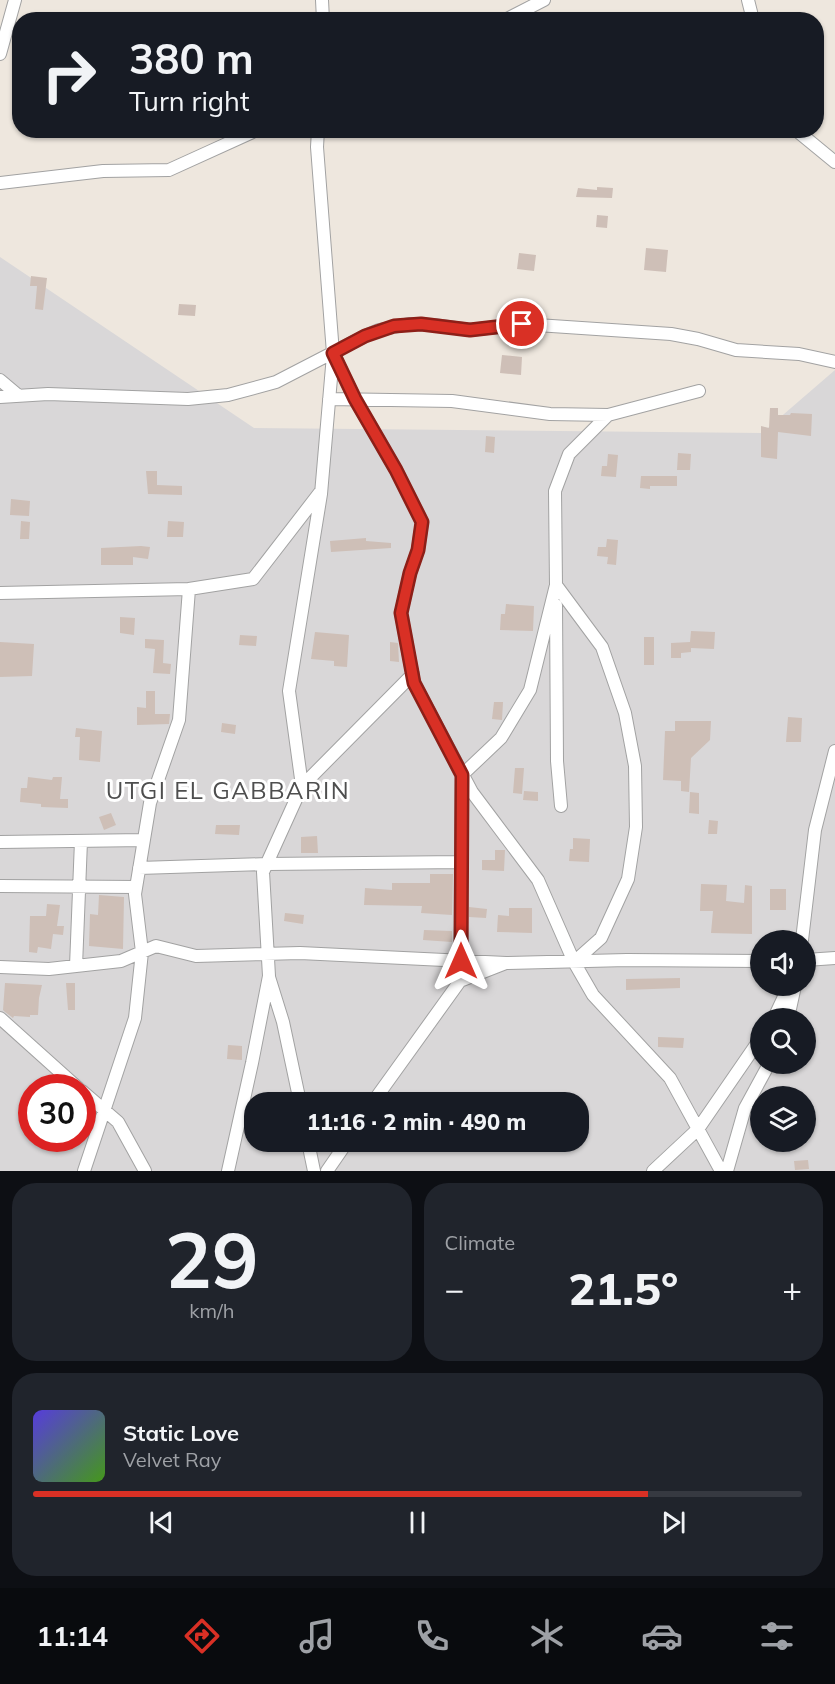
<!DOCTYPE html>
<html lang="en">
<head>
<meta charset="utf-8">
<style>
	:root { --surface:#171b24; --page:#20242c; --text:#f1f3f6; --muted:#9ea1a6; --line:#363941; --accent:#d93025 }
	body { margin:0; font-family:Mulish,sans-serif; background:var(--page); color:var(--text); height:100vh; display:flex; flex-direction:column; font-size:22px; white-space:nowrap }
	* { box-sizing:border-box; margin:0 }
	p { font-size:20px; color:var(--muted) }
	.icon { flex:none; width:33px; height:33px; fill:none; stroke:currentColor; stroke-width:2; stroke-linecap:round; stroke-linejoin:round }
	.map { position:relative; height:1171px; overflow:hidden }
	.sheet { display:flex; flex-direction:column; gap:12px; padding:12px; background:#0d0f14; flex:1 }
	.sheet>* { flex:none }
	.banner { position:absolute; left:12px; top:12px; width:812px; height:126px; border-radius:24px; box-shadow:0 2px 4px #0004; background:#171b24; color:var(--text); overflow:hidden }
	.tools { position:absolute; left:750px; top:930px; display:grid; gap:12px }
	.tools a { display:grid; place-items:center; width:66px; height:66px; border-radius:50%; background:var(--surface); box-shadow:0 2px 4px #0004; font-size:30px }
	.speed { position:absolute; left:18px; top:1074px; display:flex; gap:12px; font-size:30px; font-weight:700; text-align:center }
	.speed>* { display:grid; place-content:center; width:78px; height:78px; border-radius:50%; background:var(--surface); box-shadow:0 2px 4px #0004; line-height:1 }
	.speed .limit { border:9px solid #d22; background:#fff; color:#111 }
	.pin { position:absolute; display:grid; place-items:center; width:51px; height:51px; color:#fff; margin:-26px; border:3px solid #fff; border-radius:50%; box-shadow:0 2px 6px #0007 }
	.me { position:absolute; width:66px; margin:-33px; rotate:0deg; stroke-linejoin:round; filter:drop-shadow(0 0 4px #0008) }
	.turn { display:flex; align-items:center; gap:21px; height:126px; padding:0 18px; font-size:27px }
	.turn .icon { width:78px; height:78px; stroke-width:2.5 }
	.turn b { display:block; font-size:42px; line-height:51px }
	.big { font-size:45px; font-weight:800; line-height:1.1 }
	.sheet .card { flex:1; display:flex; flex-direction:column; justify-content:center; gap:9px; min-width:0; padding:0 21px; border-radius:24px; background:var(--page) }
	.sheet .dial { align-items:center; gap:0 }
	.dial b { font-size:78px; line-height:1 }
	.song { display:flex; align-items:center; gap:18px }
	.cover { width:72px; height:72px; border-radius:9px; background:linear-gradient(135deg,hsl(250 70% 55%),hsl(100 70% 35%)) }
	.played { height:6px; border-radius:3px; background:linear-gradient(90deg,var(--accent) 80%,var(--line) 80%) }
	.keys { display:flex; justify-content:space-around; direction:ltr }
	.heat { display:flex; justify-content:space-between; align-items:center; font-size:33px; direction:ltr }
	.sheet .tiles { flex:1; display:grid; gap:12px; grid-template-columns:1fr 1fr }
	.card:last-child { grid-column:span 2 }
	.trip { position:absolute; left:244px; top:1092px; width:345px; height:60px; border-radius:24px; background:var(--surface); box-shadow:0 2px 4px #0004; font-weight:800; line-height:60px; text-align:center }
	.tab-bar { display:flex; height:96px; justify-content:space-around; align-items:center; background:#090b0e; color:var(--muted) }
	.tab-bar .icon { width:42px; height:42px }
	.tab-bar .on { color:var(--accent) }
	.tab-bar b { font-size:27px; color:var(--text) }
	.map>svg:first-child { display:block }
	.residential { fill:#d9d7d8; fill-rule:evenodd }
	.building { fill:#cebfb7 }
	.lines { fill:none; stroke-linecap:round; stroke-linejoin:round }
	.minor-casing { stroke:#a2a2a2; stroke-width:14 }
	.minor { stroke:#fff; stroke-width:12 }
	.route-casing { stroke:#8d1f18; stroke-width:15 }
	.route { stroke:#d93025; stroke-width:10 }
	.labels { text-anchor:middle; stroke-width:6; stroke-linejoin:round; paint-order:stroke }
	.quarter-label { font-size:24px; letter-spacing:1.5px; fill:#4e4e4e; stroke:#fff }
</style>
</head>
<body>
<div class="map">
<svg width="835" height="1171" viewBox="0 0 835 1171">
	<rect width="100%" height="100%" fill="#eee7de"/>
	<!-- residential -->
	<path class="residential" d="M0,257L254,428L762,433L835,370V1171H0ZM760,940H806V986H760ZM760,1018H806V1064H760ZM32,1088H82V1138H32ZM760,1096H806V1142H760ZM255,1102H579V1142H255Z"/>
	<!-- building -->
	<path class="building" d="M597,187L613,188L612,198L576,197L578,188L597,190Z
		M597,215L608,216L607,228L596,227Z
		M646,248L668,250L666,272L644,270Z
		M519,253L536,255L534,271L517,269Z
		M31,276L47,278L43,310L35,309L37,286H30Z
		M179,304L196,305L195,316L178,315Z
		M502,355L522,357L521,375L500,373Z
		M770,408H778V415H790L791,413L812,414L811,436L778,432L777,459L761,457V426L769,428Z
		M486,436L495,437L494,453L485,452Z
		M678,453L691,454L690,470H677Z
		M608,454L618,455L616,477L601,476L602,466H607Z
		M146,471H157V485L182,486V495L148,494Z
		M641,476H677V486H650V489L640,488Z
		M11,499L30,501L29,516L10,515Z
		M21,521L30,522L29,539H20Z
		M168,521L184,522L183,537H167Z
		M366,538V541L391,543V548L331,552L330,541Z
		M607,539L618,540L616,565L607,564L608,557L597,556L598,547H606Z
		M141,546L150,547L148,559L133,557V565H101V548Z
		M506,604L534,606L533,631L500,630L501,614H505Z
		M120,617L135,618L134,635L120,633Z
		M691,631L715,632L714,649L691,648V652L681,653V658H671V643L690,642Z
		M315,632L349,635L347,667L334,666V661L311,659Z
		M240,635L257,636L256,646L239,645Z
		M644,637H654V665H644Z
		M145,639L164,640L163,663L171,664L170,674L153,673L155,649L145,648Z
		M0,642L34,644L32,676L0,677Z
		M390,642L398,643L399,662L390,661Z
		M146,691H155V714H170L169,724L137,725V707L146,708Z
		M494,702H503L502,720L492,719Z
		M788,717L802,718L801,742H786Z
		M675,721H711L710,740L691,758L689,792L681,791V781L663,780L665,731H675Z
		M222,723L236,725L235,734L221,732Z
		M76,728L102,731L100,762L79,760L80,737H75Z
		M515,768H524L522,794L513,793Z
		M28,777L52,780L53,777H62L60,799H68V808L41,807V804L20,802L21,788H27Z
		M524,791L538,792V801L523,800Z
		M690,792L699,793V814L689,813Z
		M111,813L116,825L104,830L99,817Z
		M709,820L718,821L717,834H708Z
		M216,825H240L239,835L215,834Z
		M317,836L318,853H301V837Z
		M573,838L590,839L589,862L569,861L570,849H573Z
		M495,850H505L504,871L482,870V860H495Z
		M430,874H453L452,915L421,913L422,906L364,905L365,888L392,890V883H430Z
		M701,884L727,885L726,901L744,903L745,885L752,886V934L711,933L713,911H700Z
		M770,889H786V910H770Z
		M99,895L124,897L123,949L89,946L90,914L98,915Z
		M47,904L60,905L57,926H64L63,935L53,934L51,949L38,947L37,953L29,952L30,916H46Z
		M469,907L487,909L486,918L469,917Z
		M509,908H532V933L497,932L498,915L509,916Z
		M285,913L304,915L303,924L284,921Z
		M424,930L452,931V942L423,940Z
		M680,978V988L626,990V979Z
		M5,983L42,985L39,998L38,1015H30V1017L14,1016L13,1018L5,1012L3,1010Z
		M66,983H75V1010H68Z
		M658,1037L684,1038L683,1048L658,1047Z
		M228,1045L242,1046V1060L227,1059Z
		M808,1160L809,1169L795,1170L794,1161Z"/>
	<g class="lines">
		<defs>
			<path id="minor" d="M322,0L323,20
				M748,0L753,20
				M505,20L544,0
				M0,54L15,0
				M318,130L317,147L333,353L355,399L396,470L422,522L418,550L410,573L401,613L414,683L472,792L538,880L574,962L593,995L670,1078L721,1171
				M796,130L835,162
				M0,183L103,171L169,170L257,130
				M0,380L19,396
				M0,397L48,394L188,399L228,395L276,382L365,336L379,330L409,324L434,325L470,330L522,324L671,334L698,339L736,350L799,354L835,362
				M329,399L452,401L550,414L608,415
				M189,589L253,579L321,491
				M0,593L189,589L179,720L150,803L135,894L142,952L135,1018L84,1171
				M556,605L557,761L561,806
				M302,786L413,674
				M0,842L144,840
				M139,868L267,864L462,862
				M0,886L136,887
				M802,940L815,830L835,751
				M806,960L835,958
				M574,962L601,938L628,879L636,827L635,766L625,713L602,647L556,585L555,491L569,454L608,415L699,391
				M76,966L81,841
				M0,967L49,969L121,961L156,946L196,956L300,953L506,963
				M269,977L283,1022L300,1102
				M460,981L462,775L501,738L530,690L556,585
				M0,1018L78,1088
				M774,1018L789,986
				M788,1018L795,986
				M82,1091L118,1122L145,1171
				M373,1102L460,981L506,963L627,960L760,961
				M308,1142L314,1171
				M228,1171L252,1063L269,976L263,872L302,786L289,691L321,494L333,355
				M327,1171L347,1142
				M653,1171L698,1129L760,1039
				M727,1171L745,1108L769,1064"/>
		</defs>
		<!-- minor casing -->
		<use href="#minor" class="minor-casing"/>
		<!-- minor -->
		<use href="#minor" class="minor"/>
	</g>
	<g class="lines">
		<defs>
			<path id="route" d="M461,961L462,775L414,683L401,613L410,573L418,550L422,522L396,470L355,399L333,353L365,336L394,326L421,324L470,330L522,324"/>
		</defs>
		<!-- route casing -->
		<use href="#route" class="route-casing"/>
		<!-- route -->
		<use href="#route" class="route"/>
	</g>
	<g class="labels">
		<!-- quarter labels -->
		<g class="quarter-label">
			<text x="228" y="799">UTGI EL GABBARIN</text>
		</g>
	</g>
</svg>
<div class="tools">
<a><svg class="icon" aria-label="sound" viewBox="0 0 24 24"><path d="M4 9h4l5-4v14l-5-4H4zM17 9q2 3 0 6"/></svg></a>
<a><svg class="icon" aria-label="search" viewBox="0 0 24 24"><circle cx="10" cy="10" r="6"/><path d="M15 15l6 6"/></svg></a>
<a><svg class="icon" aria-label="layers" viewBox="0 0 24 24"><path d="M12 4l9 5-9 5-9-5zM3 14l9 5 9-5"/></svg></a>
</div>
<div class="speed"><div class="limit">30</div></div>
<div class="pin" style="left:522px;top:324px;background:#d93025"><svg class="icon" aria-label="arrive" viewBox="0 0 24 24"><path d="M6 21V4h12l-3 4 3 4H6"/></svg></div>
<svg class="me" style="left:461px;top:961px" viewBox="-20 -20 40 40"><path d="M0-17L14 15 0 8-14 15z" fill="#d93025" stroke="#fff" stroke-width="4"/></svg>
<div class="trip">11:16 · 2 min · 490 m</div>
<div class="banner">
<div class="turn"><svg class="icon" aria-label="right" viewBox="0 0 24 24"><path d="M7 20v-9h11M14 6l5 5-5 5"/></svg><div><b>380 m</b>Turn right</div></div>
</div>
</div>
<section class="sheet">
<div class="tiles">
<div class="card dial"><b>29</b><p>km/h</p></div>
<div class="card"><p>Climate</p>
<div class="heat"><a>−</a><b class="big">21.5°</b><a>+</a></div>
</div>
<div class="card">
<div class="song"><i class="cover"></i><div><b>Static Love</b><p>Velvet Ray</p></div></div>
<div class="played"></div>
<div class="keys"><svg class="icon" aria-label="previous" viewBox="0 0 24 24"><path d="M18 5L8 12l10 7zM5 5v14"/></svg><svg class="icon" aria-label="pause" viewBox="0 0 24 24"><path d="M8 5v14M16 5v14"/></svg><svg class="icon" aria-label="next" viewBox="0 0 24 24"><path d="M6 5l10 7-10 7zM19 5v14"/></svg></div>
</div>
</div>
</section>
<nav class="tab-bar">
<b>11:14</b>
<svg class="icon on" aria-label="directions" viewBox="0 0 24 24"><path d="M12 3l9 9-9 9-9-9zM9 14v-3h6M13 9l2 2-2 2"/></svg>
<svg class="icon" aria-label="music" viewBox="0 0 24 24"><path d="M9 18V5l10-2v13"/><circle cx="6" cy="18" r="3"/><circle cx="16" cy="16" r="3"/></svg>
<svg class="icon" aria-label="phone" viewBox="0 0 24 24"><path d="M5 4h4l2 5-3 2q2 4 5 5l2-3 5 2v4C11 20 4 13 5 4z"/></svg>
<svg class="icon" aria-label="climate" viewBox="0 0 24 24"><path d="M12 3v18M4 7l16 10M4 17L20 7"/></svg>
<svg class="icon" aria-label="car" viewBox="0 0 24 24"><path d="M5 17H2v-5l4-1 3-4h7l3 4 3 1v5h-3M9 17h6M6 11h13"/><circle cx="7" cy="17" r="2"/><circle cx="17" cy="17" r="2"/></svg>
<svg class="icon" aria-label="filters" viewBox="0 0 24 24"><path d="M4 7h16M4 17h16"/><circle cx="9" cy="7" r="2"/><circle cx="15" cy="17" r="2"/></svg>
</nav>
</body>
</html>
